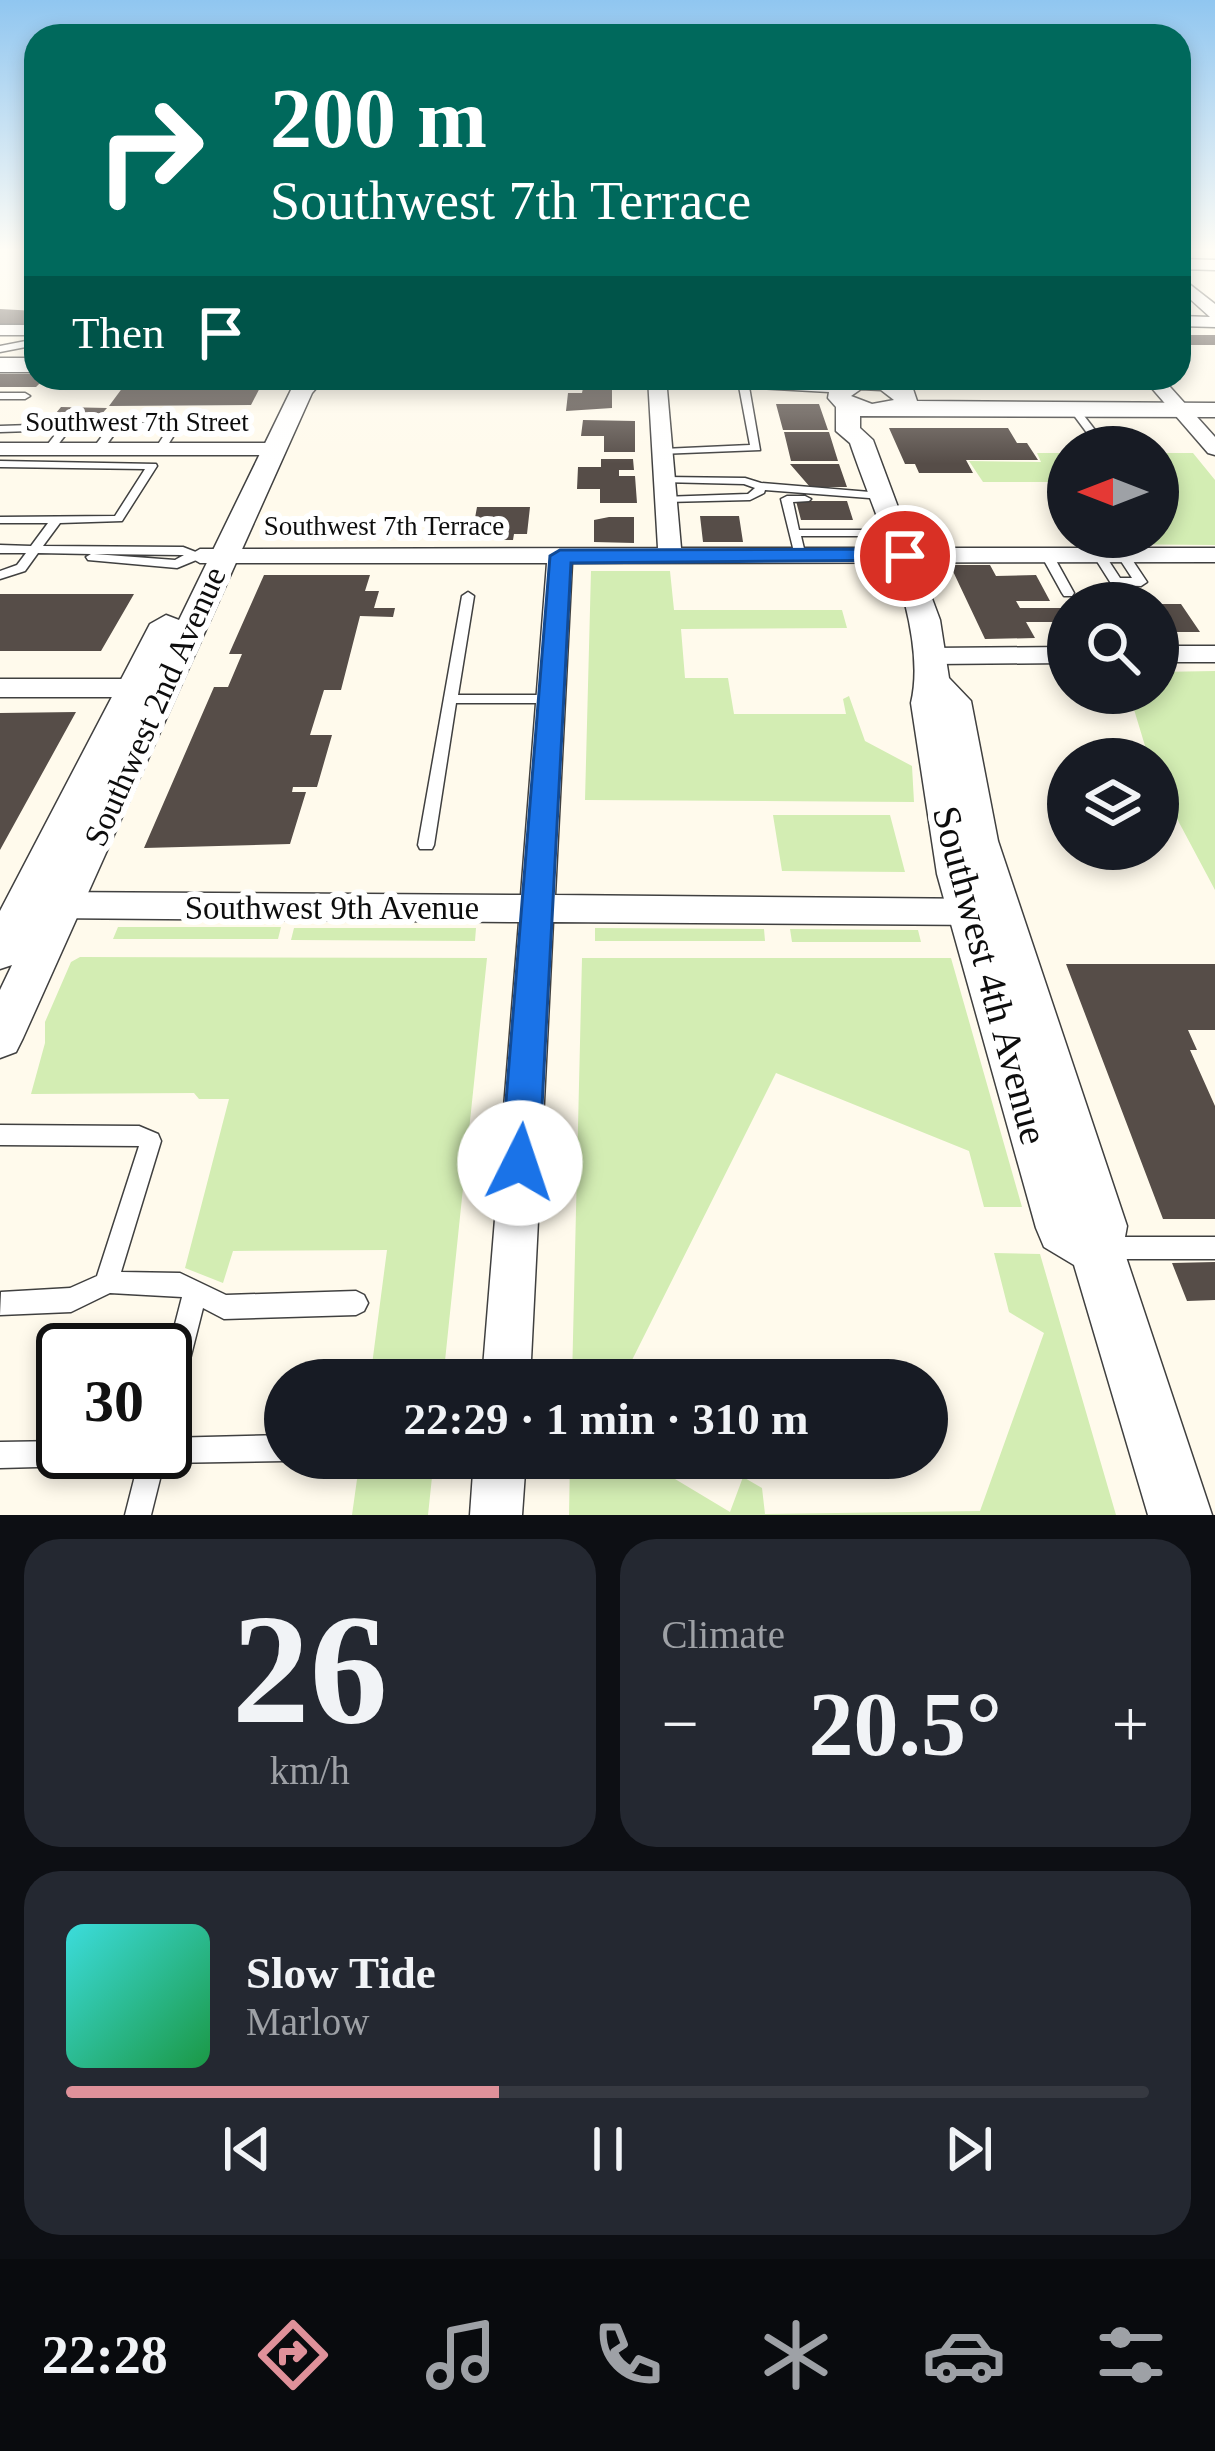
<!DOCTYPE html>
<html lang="en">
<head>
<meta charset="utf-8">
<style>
	:root { --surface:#171b24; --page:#242831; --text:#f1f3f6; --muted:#9ea1a6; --line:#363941; --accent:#df919a }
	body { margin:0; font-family:"Times New Roman",serif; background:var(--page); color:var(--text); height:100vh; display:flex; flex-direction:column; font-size:45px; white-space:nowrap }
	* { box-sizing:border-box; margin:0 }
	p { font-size:39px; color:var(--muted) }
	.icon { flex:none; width:66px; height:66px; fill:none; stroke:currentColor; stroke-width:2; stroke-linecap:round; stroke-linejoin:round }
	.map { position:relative; height:1515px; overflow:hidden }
	.details { display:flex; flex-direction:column; gap:24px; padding:24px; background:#0d0f14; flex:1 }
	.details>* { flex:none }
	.guide { position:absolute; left:24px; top:24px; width:1167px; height:366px; border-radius:36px; box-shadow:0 6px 18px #0003; background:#00695c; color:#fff; overflow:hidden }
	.needle { width:78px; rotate:270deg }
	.buttons { position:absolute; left:1047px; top:426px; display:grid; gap:24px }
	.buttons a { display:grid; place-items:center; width:132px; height:132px; border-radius:50%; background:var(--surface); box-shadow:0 6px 18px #0003; font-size:60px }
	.speed { position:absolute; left:36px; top:1323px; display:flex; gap:24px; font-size:60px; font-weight:700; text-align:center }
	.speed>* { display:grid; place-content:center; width:156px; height:156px; border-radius:50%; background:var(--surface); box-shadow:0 6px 18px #0003; line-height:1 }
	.speed .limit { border:6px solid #111; border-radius:18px; background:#fff; color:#111 }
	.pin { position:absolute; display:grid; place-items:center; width:102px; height:102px; color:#fff; margin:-51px; border:6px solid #fff; border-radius:50%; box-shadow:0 3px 12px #0007 }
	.me { position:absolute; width:132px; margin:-66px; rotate:4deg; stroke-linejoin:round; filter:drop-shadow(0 0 9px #0008) }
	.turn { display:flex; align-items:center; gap:42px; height:252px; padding:0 48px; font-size:54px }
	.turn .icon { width:156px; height:156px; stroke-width:2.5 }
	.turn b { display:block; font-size:84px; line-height:102px }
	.then { display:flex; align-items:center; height:114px; padding:0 48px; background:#0003; gap:24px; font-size:45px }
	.big { font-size:90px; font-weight:600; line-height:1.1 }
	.details .widget { flex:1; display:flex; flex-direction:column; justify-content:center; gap:18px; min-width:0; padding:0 42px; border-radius:36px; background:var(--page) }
	.details .dial { align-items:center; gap:0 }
	.dial b { font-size:156px; line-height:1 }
	.song { display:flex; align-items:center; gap:36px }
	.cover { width:144px; height:144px; border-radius:18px; background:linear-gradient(135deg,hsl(180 70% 55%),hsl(140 70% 35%)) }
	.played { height:12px; border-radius:6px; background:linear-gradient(90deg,var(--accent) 40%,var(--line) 40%) }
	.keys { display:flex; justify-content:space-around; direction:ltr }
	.heat { display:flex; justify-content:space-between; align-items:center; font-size:66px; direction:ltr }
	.details .tiles { flex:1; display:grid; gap:24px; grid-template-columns:1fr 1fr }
	.widget:last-child { grid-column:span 2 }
	.trip { position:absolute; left:264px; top:1359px; width:684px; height:120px; border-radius:60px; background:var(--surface); box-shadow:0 6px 18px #0003; font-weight:600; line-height:120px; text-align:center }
	.tabs { display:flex; height:192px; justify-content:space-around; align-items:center; background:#090b0e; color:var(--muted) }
	.tabs .icon { width:84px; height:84px }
	.tabs .selected { color:var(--accent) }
	.tabs b { font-size:54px; color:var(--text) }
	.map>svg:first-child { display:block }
	.green { fill:#d3edb3 }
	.building { fill:#564d48 }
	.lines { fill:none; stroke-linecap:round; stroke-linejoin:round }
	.service-casing { stroke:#404040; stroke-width:3 }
	.minor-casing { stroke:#404040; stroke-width:3 }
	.tertiary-casing { stroke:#404040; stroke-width:3 }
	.service { fill:#fff; fill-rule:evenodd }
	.minor { fill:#fff; fill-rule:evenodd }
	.tertiary { fill:#fff; fill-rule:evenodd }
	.route { fill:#1a73e8; stroke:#114b97; stroke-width:3 }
	.labels { text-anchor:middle; stroke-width:12; stroke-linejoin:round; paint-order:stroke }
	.far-street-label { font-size:27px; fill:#0d0d0d; stroke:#fff }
	.street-label { font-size:33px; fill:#0d0d0d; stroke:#fff }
	.near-street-label { font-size:39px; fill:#0d0d0d; stroke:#fff }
</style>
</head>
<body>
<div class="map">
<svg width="1215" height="1515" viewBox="0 0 1215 1515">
	<rect width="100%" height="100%" fill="#fffaec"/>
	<!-- green -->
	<path class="green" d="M1037,453H1068V510L1051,482H983L969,461L1041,462Z
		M1158,453H1193L1215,480V545L1088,544L1084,537H1158Z
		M591,571H670L674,610H842L847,628L681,629L685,678H728L734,714H846L843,699L849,696L865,741L912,766L914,802L585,800Z
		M1215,671V890L1158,783V759H1149L1129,693H1158V672Z
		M773,815H890L905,872L782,871Z
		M118,927H281L278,939H113Z
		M294,928H476L475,941L291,940Z
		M595,928L764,929L765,941H595Z
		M790,929L918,930L921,942H792Z
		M80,957L487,958L443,1380H370L387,1250L233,1251L223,1283L185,1268L229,1099H199L194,1093L31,1094L45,1043V1022L71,962Z
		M582,958H951L1022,1207H984L969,1151L776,1073L622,1380H572Z
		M994,1253L1040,1254L1116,1515H569L570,1458H640L730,1512L743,1477L762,1488L765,1514L980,1511L1044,1333L1009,1312Z
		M360,1458H434L428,1515H352Z"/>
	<!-- building -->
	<path class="building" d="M0,309L36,311V325H0Z
		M1179,335H1215V345H1179Z
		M0,374H36L45,378L36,387H0Z
		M265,378L251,405L109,406L129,379Z
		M583,388H612V408L566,411L568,393H582Z
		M776,404H819L828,430H783Z
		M61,407L107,408L99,417L51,419Z
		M583,420L635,421V452H604V436H581Z
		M889,428H1008L1017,443H1027L1038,460H966L973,473H919L915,464H905Z
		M784,432H829L838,461H791Z
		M601,459H633L634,470H619V476H635L637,503H600V489H577L578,467H601Z
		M790,464H839L847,487H810Z
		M796,501H847L853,520H801Z
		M477,507H530L527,534H514L513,540H471Z
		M700,516H739L743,542H703Z
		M609,517H634V543L594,542V520Z
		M950,565H990L996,576L1036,575L1050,601H1016L1020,608H1068V622H1026L1035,638L985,639Z
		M264,575H370L365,591H379L374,608H395L393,617L360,616L341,690H324L310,735H332L317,787H293L292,792H306L290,844L144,848L214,687H228L242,654H229Z
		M0,594H134L101,651H0Z
		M1158,604H1181L1200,632H1158Z
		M76,712L0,850V713Z
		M1066,964H1215V1030H1188L1197,1050H1190L1215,1106V1219H1163Z
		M1215,1262V1300L1187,1301L1172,1263Z"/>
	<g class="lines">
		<defs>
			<path id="service" d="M36,339V345L0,352V346Z
				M743,378L748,381L760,450L659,454V450L663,449L750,445L738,381Z
				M0,393H25L30,396L25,399H0Z
				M1072,408H1078L1102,439L1101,441H1093L1070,410Z
				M65,422L74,424L53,451H45L44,449Z
				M115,423H234L239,426L234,429H178L164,451L160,452L155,449L168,429H118L102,451H94V447L111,424Z
				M0,426L31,425L36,428L31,431L0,432Z
				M0,461L156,464L157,466L122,521L60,523L43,546L183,547L206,556L177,568L88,560L86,557L91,554L38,553L25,571L0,579V571L17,565L26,553H0V545L31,546L48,523H0V517L115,516L145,469L0,467ZM94,554L182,555H184L175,560Z
				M665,477L745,478L761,483L882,493L888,496L882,499L765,490L764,493L750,500L666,502L660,499L662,497L748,494L755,488L744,484L661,482V478Z
				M805,496L811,499L809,501L793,502L799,530H896L902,533L896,536H801L806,557L804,560H796L781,499L787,496Z
				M1047,551L1053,555L1074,593L1072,596H1064L1062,593L1041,555Z
				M1099,551L1103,552L1120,578H1132L1117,555L1119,552H1127L1147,582L1141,586L1112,585L1093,555Z
				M468,592L474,596L458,695H551L558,699L551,703H456L434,845L432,849H420L418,845L462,596Z
				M1068,632V658L1065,659L1058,655L1054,638Z
				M0,1125L139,1126L158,1134L161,1141L121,1272L180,1273L226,1295L356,1291L364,1295L368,1303L364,1311L356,1315L224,1319L203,1308L177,1411L174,1420L165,1423V1363L182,1297L110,1293L71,1312L0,1315L1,1292L70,1288L97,1276L139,1146L0,1145Z
				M1104,1237H1215V1259H1104L1096,1256L1093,1248L1096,1240Z
				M285,1435V1458H292L285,1461L164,1463L151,1515H125L141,1452H165V1438Z
				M63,1441V1452H125L121,1461L112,1465L0,1468V1442Z"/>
			<path id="minor" d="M1179,259L1215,260V270L1179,269Z
				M1179,276L1215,304V327L1179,326V316L1210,317L1179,289Z
				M0,325H36V335H0Z
				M648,378H666L681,548H1215V562L572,563L555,895L987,899L999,903L1004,912L999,921L987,925L553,922L530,1380H482L519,922L45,918L33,914L28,905L33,896L45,892L521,895L547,563H200L188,556L200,549L658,548Z
				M1143,378H1162L1215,437V455L1208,453Z
				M0,443H274L284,449L274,455H0Z
				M1158,646H1215V662H1158Z
				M1068,647V663L931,664L918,656L931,648Z
				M0,679H156L170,688L156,697H0Z
				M474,1458H526L522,1515H470Z"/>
			<path id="tertiary" d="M0,358H36V372H0Z
				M301,378H325L312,393L23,1038L16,1052L0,1058V990L12,965L0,969V911L150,624L166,615L179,620L291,390Z
				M695,378H889L913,389L917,401L1215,403V417L860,416V428L873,440L940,620L949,678L971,701L998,841L1127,1226L1123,1248L1212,1515H1148L1074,1265L1044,1247L1036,1228L937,874L911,703C929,629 874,515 850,443L836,431V407L828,398L829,392L706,385ZM861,389L881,390L894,400L872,404L851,396Z"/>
		</defs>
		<!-- service casing -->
		<use href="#service" class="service-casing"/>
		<!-- minor casing -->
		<use href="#minor" class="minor-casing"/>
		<!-- tertiary casing -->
		<use href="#tertiary" class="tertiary-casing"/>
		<!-- service -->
		<use href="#service" class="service"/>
		<!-- minor -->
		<use href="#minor" class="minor"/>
		<!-- tertiary -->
		<use href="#tertiary" class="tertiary"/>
	</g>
	<!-- sky -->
	<linearGradient id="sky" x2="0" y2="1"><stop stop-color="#90c6f0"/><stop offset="0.54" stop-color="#fffdf6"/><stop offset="1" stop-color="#fffdf6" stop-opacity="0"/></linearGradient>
	<rect width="1215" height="464" fill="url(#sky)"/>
	<!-- route -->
	<path class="route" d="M905,549L916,556L912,560L571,563L539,1163L534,1176L520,1181L507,1176L501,1163L550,556L560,550Z"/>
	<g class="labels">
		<!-- far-street labels -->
		<g class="far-street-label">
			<text x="137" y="431">Southwest 7th Street</text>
			<text x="384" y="535">Southwest 7th Terrace</text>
		</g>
		<!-- street labels -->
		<g class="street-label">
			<text transform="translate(154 706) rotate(-66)" y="12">Southwest 2nd Avenue</text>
			<text x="332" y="919">Southwest 9th Avenue</text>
		</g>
		<!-- near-street labels -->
		<g class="near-street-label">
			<text transform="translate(991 975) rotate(75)" y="14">Southwest 4th Avenue</text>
		</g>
	</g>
</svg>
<div class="buttons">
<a><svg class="needle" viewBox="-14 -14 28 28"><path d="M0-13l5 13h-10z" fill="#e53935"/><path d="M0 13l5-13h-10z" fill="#9ea1a6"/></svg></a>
<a><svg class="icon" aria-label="search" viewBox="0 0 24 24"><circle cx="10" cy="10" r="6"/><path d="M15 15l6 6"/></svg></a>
<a><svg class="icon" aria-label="layers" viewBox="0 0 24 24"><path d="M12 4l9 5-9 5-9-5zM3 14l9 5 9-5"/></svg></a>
</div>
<div class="speed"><div class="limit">30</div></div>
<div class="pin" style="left:905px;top:556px;background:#d93025"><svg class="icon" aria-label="arrive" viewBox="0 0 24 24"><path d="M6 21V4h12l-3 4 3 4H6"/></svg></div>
<svg class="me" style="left:520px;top:1163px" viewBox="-20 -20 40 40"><circle r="19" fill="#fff"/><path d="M0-13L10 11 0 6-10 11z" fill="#1a73e8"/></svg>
<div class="trip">22:29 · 1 min · 310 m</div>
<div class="guide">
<div class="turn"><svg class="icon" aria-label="right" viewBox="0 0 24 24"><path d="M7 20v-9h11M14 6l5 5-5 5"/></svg><div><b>200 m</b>Southwest 7th Terrace</div></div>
<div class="then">Then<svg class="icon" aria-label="arrive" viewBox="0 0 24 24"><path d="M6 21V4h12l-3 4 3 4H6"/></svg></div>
</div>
</div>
<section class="details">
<div class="tiles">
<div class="widget dial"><b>26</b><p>km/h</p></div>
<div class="widget"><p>Climate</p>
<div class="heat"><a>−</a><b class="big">20.5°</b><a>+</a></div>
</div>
<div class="widget">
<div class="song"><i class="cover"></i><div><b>Slow Tide</b><p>Marlow</p></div></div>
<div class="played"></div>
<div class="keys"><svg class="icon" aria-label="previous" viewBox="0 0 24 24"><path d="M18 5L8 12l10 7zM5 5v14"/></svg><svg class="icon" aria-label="pause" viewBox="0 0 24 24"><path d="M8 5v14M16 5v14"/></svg><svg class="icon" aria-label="next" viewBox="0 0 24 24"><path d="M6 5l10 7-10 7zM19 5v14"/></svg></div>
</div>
</div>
</section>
<nav class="tabs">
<b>22:28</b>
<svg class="icon selected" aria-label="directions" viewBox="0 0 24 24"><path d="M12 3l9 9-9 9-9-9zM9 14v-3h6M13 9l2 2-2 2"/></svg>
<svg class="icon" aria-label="music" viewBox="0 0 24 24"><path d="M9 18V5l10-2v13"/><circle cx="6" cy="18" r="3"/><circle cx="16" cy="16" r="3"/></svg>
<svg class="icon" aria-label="phone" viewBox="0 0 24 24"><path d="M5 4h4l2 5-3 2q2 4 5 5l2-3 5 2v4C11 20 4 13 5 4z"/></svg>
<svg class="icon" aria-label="climate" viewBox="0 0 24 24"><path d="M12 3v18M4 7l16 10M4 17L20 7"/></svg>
<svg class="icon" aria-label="car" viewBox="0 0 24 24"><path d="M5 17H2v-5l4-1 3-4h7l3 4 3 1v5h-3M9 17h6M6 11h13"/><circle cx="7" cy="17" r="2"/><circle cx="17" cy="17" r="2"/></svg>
<svg class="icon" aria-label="filters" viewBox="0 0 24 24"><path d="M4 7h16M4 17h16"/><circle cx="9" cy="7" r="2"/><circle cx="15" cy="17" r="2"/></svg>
</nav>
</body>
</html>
